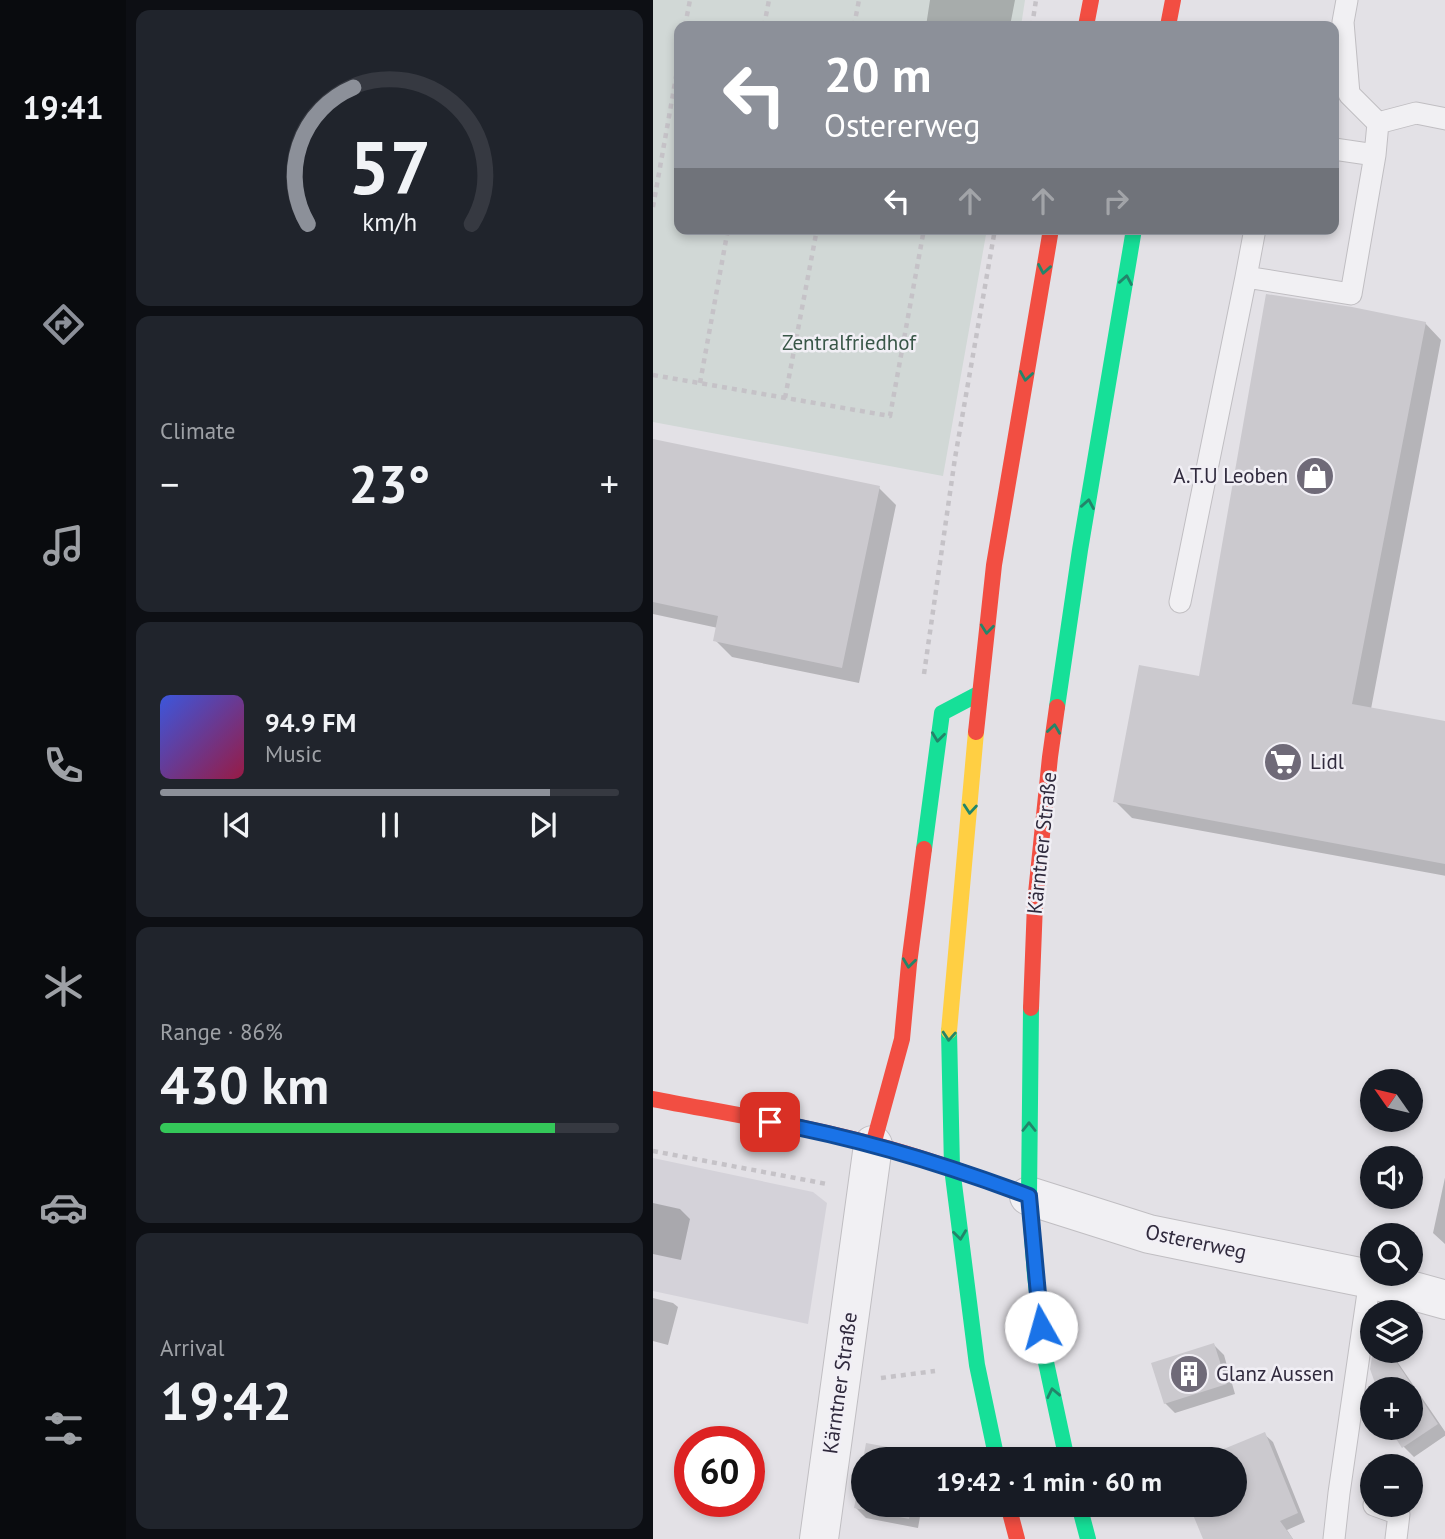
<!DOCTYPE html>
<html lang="en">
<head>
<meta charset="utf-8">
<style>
	:root { --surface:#171b24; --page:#20242c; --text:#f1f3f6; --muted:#9ea1a6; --line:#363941; --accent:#8c9099 }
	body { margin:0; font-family:"PT Sans",sans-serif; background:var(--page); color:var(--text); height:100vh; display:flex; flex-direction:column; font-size:26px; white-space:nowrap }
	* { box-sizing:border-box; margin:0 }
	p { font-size:23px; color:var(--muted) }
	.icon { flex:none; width:38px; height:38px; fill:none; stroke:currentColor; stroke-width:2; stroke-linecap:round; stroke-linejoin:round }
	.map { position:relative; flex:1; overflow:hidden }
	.sheet { display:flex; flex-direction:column; gap:10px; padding:10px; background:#0d0f14; width:527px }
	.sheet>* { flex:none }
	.top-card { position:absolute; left:21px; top:21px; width:665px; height:214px; border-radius:14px; box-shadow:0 4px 10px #0003; background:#8c9099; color:#fff; overflow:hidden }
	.needle { width:46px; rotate:304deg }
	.tools { position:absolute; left:707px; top:1069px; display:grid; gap:14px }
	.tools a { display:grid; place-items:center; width:63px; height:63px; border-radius:50%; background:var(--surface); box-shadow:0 4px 10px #0003; font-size:35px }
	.speed { position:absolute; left:21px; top:1426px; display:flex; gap:14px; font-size:35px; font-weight:700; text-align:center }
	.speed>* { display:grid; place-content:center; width:91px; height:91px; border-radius:50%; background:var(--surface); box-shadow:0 4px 10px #0003; line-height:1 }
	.speed .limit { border:10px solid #d22; background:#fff; color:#111 }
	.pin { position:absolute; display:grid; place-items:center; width:60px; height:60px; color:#fff; margin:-30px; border-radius:14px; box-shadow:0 4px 10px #0006 }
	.me { position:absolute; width:77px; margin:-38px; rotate:353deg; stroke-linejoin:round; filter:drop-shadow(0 0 5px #0008) }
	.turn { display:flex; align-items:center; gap:24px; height:147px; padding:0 35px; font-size:32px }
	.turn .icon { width:91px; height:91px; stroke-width:2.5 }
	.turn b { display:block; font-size:49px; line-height:60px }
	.lanes { display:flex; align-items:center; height:66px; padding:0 35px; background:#0003; justify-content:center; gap:35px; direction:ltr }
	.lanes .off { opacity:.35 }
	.big { font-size:52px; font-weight:800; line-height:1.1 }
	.sheet .widget { flex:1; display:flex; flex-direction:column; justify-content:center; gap:10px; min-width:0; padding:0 24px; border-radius:14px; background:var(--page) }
	.sheet .dial { align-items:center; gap:0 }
	.dial svg { height:182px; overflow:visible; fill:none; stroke:var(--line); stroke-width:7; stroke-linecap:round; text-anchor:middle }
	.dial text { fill:var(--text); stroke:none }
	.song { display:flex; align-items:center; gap:21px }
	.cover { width:84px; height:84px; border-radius:10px; background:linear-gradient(135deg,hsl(230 70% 55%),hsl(340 70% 35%)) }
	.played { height:7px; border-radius:4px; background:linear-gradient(90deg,var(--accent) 85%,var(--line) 85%) }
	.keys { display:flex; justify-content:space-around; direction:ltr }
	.heat { display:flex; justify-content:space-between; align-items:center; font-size:38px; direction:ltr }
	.charge { height:10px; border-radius:5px; background:linear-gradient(90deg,#34c759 86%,var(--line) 0) }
	.trip { position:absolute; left:198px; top:1447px; width:396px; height:70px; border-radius:35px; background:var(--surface); box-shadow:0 4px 10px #0003; font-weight:800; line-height:70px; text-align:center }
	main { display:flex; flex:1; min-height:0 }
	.dock { display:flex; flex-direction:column; width:126px; justify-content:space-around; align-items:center; background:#090b0e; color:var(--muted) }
	.dock .icon { width:49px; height:49px }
	.dock .active { color:var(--accent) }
	.dock b { font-size:32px; color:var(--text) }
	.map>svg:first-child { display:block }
	.built { fill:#d4d2d9 }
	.green { fill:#d1d8d6 }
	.shadow { fill:#0003 }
	.building { fill:#cbc9ce }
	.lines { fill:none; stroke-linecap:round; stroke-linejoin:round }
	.lane-casing { stroke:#c0bec2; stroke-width:23 }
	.street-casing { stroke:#c0bec2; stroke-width:40 }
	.path { stroke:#c5c2c7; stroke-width:4.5; stroke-dasharray:5 5; stroke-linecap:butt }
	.lane { stroke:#f1f0f3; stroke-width:21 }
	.street { stroke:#f1f0f3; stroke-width:38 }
	.fast { stroke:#16e098; stroke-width:16 }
	.slow { stroke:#ffcf43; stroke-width:16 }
	.jam { stroke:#f24e42; stroke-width:16 }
	.oneway { stroke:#23856a }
	.route-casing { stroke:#114b97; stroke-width:18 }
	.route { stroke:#1a73e8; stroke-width:12 }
	.labels { text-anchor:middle; stroke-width:5; stroke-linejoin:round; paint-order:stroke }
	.park-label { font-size:21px; fill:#395748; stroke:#f1eff5 }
	.poi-label { font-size:21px; fill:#302a3d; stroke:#f1eff5; text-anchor:start }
	.street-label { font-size:21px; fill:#302a3d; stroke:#f1eff5 }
</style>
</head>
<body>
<main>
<nav class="dock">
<b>19:41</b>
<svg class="icon active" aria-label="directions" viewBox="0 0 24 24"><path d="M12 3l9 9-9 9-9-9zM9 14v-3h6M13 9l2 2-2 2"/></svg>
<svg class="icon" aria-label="music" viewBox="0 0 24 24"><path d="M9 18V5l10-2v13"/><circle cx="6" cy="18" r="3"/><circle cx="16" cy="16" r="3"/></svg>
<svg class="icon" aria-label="phone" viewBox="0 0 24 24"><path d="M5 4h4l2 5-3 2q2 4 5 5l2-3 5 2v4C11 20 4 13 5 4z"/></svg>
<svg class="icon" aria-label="climate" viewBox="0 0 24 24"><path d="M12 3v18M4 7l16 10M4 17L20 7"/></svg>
<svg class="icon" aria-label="car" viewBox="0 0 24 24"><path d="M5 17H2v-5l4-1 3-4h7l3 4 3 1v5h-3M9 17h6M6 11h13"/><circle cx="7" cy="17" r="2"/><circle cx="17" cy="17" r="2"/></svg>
<svg class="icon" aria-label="filters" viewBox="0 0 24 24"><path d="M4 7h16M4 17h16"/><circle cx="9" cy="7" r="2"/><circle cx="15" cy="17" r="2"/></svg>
</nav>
<section class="sheet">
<div class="widget dial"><svg viewBox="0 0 100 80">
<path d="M14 69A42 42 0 1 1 86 69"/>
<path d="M14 69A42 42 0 0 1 34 9" stroke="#8c9099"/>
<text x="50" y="56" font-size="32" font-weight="700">57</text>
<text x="50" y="72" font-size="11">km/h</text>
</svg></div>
<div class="widget"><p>Climate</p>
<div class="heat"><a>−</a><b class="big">23°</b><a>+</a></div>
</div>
<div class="widget">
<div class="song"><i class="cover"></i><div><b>94.9 FM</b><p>Music</p></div></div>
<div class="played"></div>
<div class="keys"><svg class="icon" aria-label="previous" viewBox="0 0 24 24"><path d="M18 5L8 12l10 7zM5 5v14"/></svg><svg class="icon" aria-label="pause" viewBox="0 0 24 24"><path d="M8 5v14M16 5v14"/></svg><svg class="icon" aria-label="next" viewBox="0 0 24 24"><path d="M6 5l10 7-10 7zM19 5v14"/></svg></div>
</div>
<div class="widget"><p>Range · 86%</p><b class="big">430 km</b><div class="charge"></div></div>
<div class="widget"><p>Arrival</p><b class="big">19:42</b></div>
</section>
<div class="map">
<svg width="793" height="1539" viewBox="0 0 793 1539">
	<rect width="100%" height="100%" fill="#e3e1e6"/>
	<!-- built -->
	<path class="built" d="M0,1158L160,1192L174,1203L155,1324L0,1291Z"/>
	<!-- green -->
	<path class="green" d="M0,0H372L368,26H26V229H334L290,476L0,422Z"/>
	<!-- shadow -->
	<path class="shadow" d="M277,0H362L357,26H273Z
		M772,323L788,340L718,709L793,723V876L479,818L462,801L548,678Z
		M0,441L226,488L243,505L206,683L79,657L62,640L65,628L0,614Z
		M793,1173V1245L780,1233Z
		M0,1203L27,1209L37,1219L28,1260L0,1254Z
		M0,1298L20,1303L25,1307L15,1345L0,1341Z
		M561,1345L571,1355L582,1394L522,1413L512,1403Z
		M722,1351H737L793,1433V1435L761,1457L751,1447L738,1428H758V1390L726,1387Z
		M611,1434L620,1442L652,1522L634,1530L640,1539H552L538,1505H581Z
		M210,1471V1505H269L265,1528L213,1518L203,1508Z"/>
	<!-- building -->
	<path class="building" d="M613,294L699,307L773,322L699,704L792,721V864L460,802L486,665L546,676Z
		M0,439L227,486L189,668L60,641L65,616L0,602Z
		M561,1343L574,1384L511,1404L498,1363Z
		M720,1351H736L785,1424L749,1448L736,1428H758V1390H719V1403L714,1395V1390L723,1386L717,1369Z
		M612,1432L645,1513L627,1521L640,1539H550L536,1505H581V1460H544Z
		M213,1443L267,1453L266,1460H210Z
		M210,1462V1505H258L256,1519L201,1508Z"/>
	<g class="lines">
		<defs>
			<path id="lane" d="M725,123L763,113L793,119
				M681,149L722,155
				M593,277L602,229
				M527,602L593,277L698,294L722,155L725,123L696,94L690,22L694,0
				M721,1505L746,1514L743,1539
				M681,1539L686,1493L717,1279"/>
			<path id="street" d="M376,1196L496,1234L717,1279L793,1300
				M166,1539L220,1145"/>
		</defs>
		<!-- lane casing -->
		<use href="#lane" class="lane-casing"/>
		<!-- street casing -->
		<use href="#street" class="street-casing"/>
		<!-- path -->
		<path class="path" d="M32,26L37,0
			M111,26L116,0
			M201,26L206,0
			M379,26L383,0
			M0,207L26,60
			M0,375L237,416L271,229
			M47,383L75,229
			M132,398L164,229
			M271,674L302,458L342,229
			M0,1151L174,1184
			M228,1378L282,1371"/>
		<!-- lane -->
		<use href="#lane" class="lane"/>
		<!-- street -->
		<use href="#street" class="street"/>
		<!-- fast -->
		<path class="fast" d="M404,707L427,550L481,229
			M271,849L289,713L327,693
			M378,1008L376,1196L382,1275L391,1353L414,1460
			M296,1031L299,1168L324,1365L344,1460
			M426,1505L435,1539"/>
		<!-- slow -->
		<path class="slow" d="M296,1031L323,732"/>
		<!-- jam -->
		<path class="jam" d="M433,26L438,0
			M515,26L520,0
			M323,732L341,565L398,229
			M378,1008L382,903L397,757L404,707
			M0,1099C73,1113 147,1125 219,1144C273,1158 324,1177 376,1196
			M220,1145L249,1039L256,964L271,849
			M355,1505L364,1539"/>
	</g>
	<!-- one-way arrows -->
	<defs><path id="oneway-chevron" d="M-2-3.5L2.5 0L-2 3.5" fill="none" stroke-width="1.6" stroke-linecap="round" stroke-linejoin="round" transform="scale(1.75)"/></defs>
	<g class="oneway">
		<use href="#oneway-chevron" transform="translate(391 269) rotate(100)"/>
		<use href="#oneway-chevron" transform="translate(473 280) rotate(-80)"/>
		<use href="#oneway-chevron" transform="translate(373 376) rotate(99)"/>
		<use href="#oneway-chevron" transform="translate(435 504) rotate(-80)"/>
		<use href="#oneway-chevron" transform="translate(334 629) rotate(96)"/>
		<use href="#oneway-chevron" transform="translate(401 729) rotate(-82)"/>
		<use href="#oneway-chevron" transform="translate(285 737) rotate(97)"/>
		<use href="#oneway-chevron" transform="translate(317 809) rotate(95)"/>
		<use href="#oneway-chevron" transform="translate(256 963) rotate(97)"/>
		<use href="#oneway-chevron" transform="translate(296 1036) rotate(94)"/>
		<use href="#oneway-chevron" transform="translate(376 1127) rotate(-90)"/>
		<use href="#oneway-chevron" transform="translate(307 1235) rotate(83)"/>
		<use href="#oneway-chevron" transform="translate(400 1393) rotate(-102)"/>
	</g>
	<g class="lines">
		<defs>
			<path id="route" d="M117,1122C206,1138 291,1164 376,1196L388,1327"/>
		</defs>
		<!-- route casing -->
		<use href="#route" class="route-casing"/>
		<!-- route -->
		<use href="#route" class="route"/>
	</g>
	<!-- icons -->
	<defs>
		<symbol id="shop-disc" viewBox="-11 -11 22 22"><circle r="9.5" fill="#6f6a78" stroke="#f1eff5"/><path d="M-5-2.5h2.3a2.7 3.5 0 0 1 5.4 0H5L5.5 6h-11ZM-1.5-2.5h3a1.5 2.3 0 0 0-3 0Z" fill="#fff"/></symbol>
		<symbol id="supermarket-disc" viewBox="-11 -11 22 22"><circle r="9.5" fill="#6f6a78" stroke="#f1eff5"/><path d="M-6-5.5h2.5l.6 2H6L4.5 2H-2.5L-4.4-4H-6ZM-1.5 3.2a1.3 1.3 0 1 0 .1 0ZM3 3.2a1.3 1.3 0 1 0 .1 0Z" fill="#fff"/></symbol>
		<symbol id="building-disc" viewBox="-11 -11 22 22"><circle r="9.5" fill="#6f6a78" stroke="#f1eff5"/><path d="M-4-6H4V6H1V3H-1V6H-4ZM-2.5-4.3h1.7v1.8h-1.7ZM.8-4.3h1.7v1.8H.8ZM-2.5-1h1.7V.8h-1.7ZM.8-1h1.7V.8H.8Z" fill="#fff"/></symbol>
	</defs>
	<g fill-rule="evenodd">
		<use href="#shop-disc" x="640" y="454" width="44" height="44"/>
		<use href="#supermarket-disc" x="608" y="740" width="44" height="44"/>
		<use href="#building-disc" x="514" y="1352" width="44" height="44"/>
	</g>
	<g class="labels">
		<!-- park labels -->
		<g class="park-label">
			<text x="196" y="350">Zentralfriedhof</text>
		</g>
		<!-- poi labels -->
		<g class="poi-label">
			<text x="635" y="483" text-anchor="end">A.T.U Leoben</text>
			<text x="657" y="769">Lidl</text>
			<text x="563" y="1381">Glanz Aussen</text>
		</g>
		<!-- street labels -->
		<g class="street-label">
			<text transform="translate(389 843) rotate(-84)" y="7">Kärntner Straße</text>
			<text transform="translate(543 1242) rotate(12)" y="7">Ostererweg</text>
			<text transform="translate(187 1383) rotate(-82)" y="7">Kärntner Straße</text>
		</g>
	</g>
</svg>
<div class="tools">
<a><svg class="needle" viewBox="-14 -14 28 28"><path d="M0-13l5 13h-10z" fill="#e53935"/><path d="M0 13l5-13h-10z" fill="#9ea1a6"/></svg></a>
<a><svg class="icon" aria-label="sound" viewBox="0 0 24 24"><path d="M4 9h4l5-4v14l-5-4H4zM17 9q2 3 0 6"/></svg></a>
<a><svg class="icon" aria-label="search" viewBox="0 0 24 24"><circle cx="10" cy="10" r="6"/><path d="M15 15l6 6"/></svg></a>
<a><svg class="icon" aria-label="layers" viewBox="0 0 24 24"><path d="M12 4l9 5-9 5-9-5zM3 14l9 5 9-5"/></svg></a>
<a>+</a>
<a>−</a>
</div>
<div class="speed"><div class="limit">60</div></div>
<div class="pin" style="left:117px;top:1122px;background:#d93025"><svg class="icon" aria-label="arrive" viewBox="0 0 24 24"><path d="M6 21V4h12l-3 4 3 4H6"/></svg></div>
<svg class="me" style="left:388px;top:1327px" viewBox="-20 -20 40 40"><circle r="19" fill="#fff"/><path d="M0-13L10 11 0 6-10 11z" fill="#1a73e8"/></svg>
<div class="trip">19:42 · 1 min · 60 m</div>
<div class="top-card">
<div class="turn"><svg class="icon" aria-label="left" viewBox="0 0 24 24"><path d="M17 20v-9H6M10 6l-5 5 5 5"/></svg><div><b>20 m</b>Ostererweg</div></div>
<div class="lanes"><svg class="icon" aria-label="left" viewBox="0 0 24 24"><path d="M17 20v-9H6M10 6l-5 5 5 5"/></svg><svg class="icon off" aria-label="ahead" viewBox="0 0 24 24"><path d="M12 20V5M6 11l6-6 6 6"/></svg><svg class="icon off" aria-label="ahead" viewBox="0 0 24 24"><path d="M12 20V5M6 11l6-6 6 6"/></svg><svg class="icon off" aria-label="right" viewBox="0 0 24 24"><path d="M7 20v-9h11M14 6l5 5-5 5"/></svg></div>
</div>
</div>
</main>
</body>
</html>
